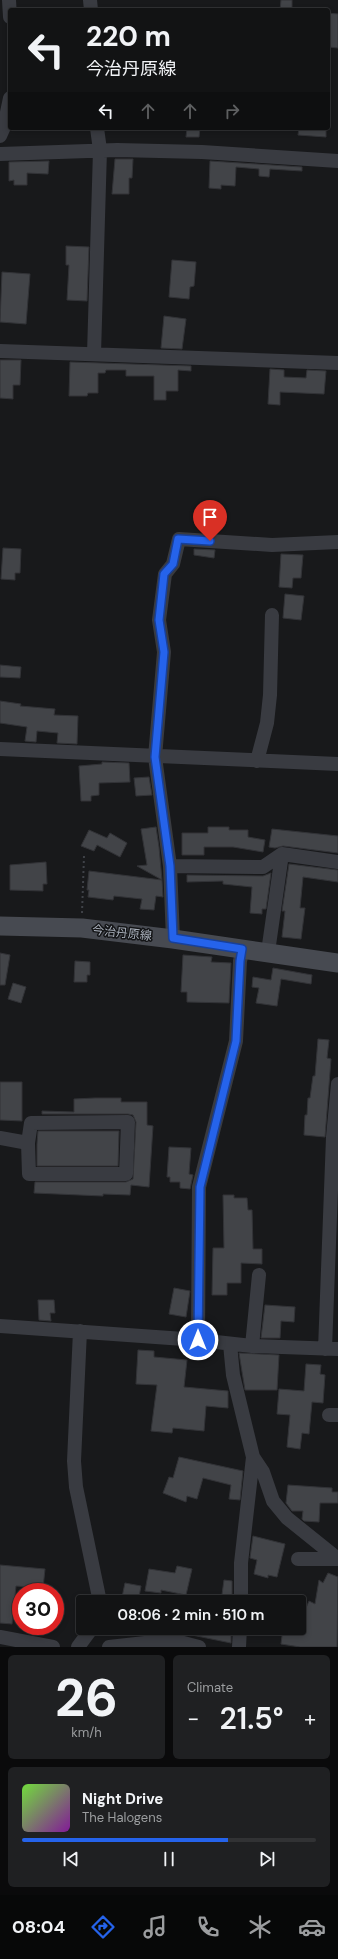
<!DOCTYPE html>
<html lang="en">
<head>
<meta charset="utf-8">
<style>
	:root { --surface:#121314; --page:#1f2022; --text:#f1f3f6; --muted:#9c9ea0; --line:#313234; --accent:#2563eb }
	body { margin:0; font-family:"DM Sans","Noto Sans JP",sans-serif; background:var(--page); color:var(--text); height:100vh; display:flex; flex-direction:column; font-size:15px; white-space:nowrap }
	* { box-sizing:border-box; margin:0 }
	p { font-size:13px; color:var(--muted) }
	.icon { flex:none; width:22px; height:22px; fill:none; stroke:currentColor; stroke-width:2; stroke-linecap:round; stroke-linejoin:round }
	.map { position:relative; height:1647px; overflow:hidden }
	.sheet { display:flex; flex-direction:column; gap:8px; padding:8px; background:#0a0a0b; flex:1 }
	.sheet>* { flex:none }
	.banner { position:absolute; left:8px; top:8px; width:322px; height:122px; border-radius:4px; box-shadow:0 2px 6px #0003,0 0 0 1px var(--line); background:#121314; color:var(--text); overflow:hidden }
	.speed { position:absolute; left:12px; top:1583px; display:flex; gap:8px; font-size:20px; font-weight:700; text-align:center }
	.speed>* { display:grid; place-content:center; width:52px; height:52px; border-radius:50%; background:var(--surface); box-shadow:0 2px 6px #0003,0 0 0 1px var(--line); line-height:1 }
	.speed .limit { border:6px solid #d22; background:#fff; color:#111 }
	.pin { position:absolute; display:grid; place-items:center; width:34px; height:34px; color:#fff; margin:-41px -17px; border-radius:50% 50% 50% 0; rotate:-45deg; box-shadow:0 0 4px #0007 }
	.pin .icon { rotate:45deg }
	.me { position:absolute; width:44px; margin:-22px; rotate:0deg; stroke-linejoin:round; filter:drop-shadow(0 0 3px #0008) }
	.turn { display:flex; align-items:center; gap:14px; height:84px; padding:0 12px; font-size:18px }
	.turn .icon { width:52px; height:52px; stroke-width:2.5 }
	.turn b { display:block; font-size:28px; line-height:34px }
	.lanes { display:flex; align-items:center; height:38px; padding:0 12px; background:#0003; justify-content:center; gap:20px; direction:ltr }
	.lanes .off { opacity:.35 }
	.big { font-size:30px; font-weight:600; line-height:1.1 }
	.sheet .card { flex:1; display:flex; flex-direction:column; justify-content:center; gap:6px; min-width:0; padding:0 14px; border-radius:6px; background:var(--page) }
	.sheet .dial { align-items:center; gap:0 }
	.dial b { font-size:52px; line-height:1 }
	.song { display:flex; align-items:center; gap:12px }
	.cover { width:48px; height:48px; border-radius:6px; background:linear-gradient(135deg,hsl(100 70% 55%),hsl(290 70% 35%)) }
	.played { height:4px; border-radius:2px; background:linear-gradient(90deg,var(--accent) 70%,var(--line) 70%) }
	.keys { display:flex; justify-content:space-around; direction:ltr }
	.heat { display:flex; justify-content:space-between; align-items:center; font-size:22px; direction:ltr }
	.sheet .tiles { flex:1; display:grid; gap:8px; grid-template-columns:1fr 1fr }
	.card:last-child { grid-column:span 2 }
	.trip { position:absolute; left:76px; top:1595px; width:230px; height:40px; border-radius:4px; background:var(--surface); box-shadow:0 2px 6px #0003,0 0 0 1px var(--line); font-weight:600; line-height:40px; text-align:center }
	.tabs { display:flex; height:64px; justify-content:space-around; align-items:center; background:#070808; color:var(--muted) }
	.tabs .icon { width:28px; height:28px }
	.tabs .selected { color:var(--accent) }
	.tabs b { font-size:18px; color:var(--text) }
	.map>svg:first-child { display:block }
	.building { fill:#424448; stroke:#323337 }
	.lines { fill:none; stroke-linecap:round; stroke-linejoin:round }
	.path { stroke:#3f4248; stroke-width:2; stroke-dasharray:2 3; stroke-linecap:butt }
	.street { stroke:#393b41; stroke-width:14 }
	.secondary { stroke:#474a51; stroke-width:19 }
	.route-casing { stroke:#184099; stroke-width:10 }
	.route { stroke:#2563eb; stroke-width:7 }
	.labels { text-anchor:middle; stroke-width:3; stroke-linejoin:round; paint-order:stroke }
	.street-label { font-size:12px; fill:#aab1bc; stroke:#131416 }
</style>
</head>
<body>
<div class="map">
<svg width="338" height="1647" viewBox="0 0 338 1647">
	<rect width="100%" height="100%" fill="#18191b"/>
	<!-- building -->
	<path class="building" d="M281,0H292V10H280Z
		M328,13L338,14V48L328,47Z
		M187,128H200L199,137H186Z
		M299,128H326V137L298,135Z
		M115,159H133L132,178H129V194H112Z
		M49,161L48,174L27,173V185H14V180L9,181V162Z
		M210,161L302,167V171L270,169L269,177L259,176V169L236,167L235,186L221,185V189L209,188Z
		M66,246L89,247L87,301L67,300L69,265H66Z
		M172,260L196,262L194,286L190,287L189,299L169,297Z
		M2,272L30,274L26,324L0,322Z
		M164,316L186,319L182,349L161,348Z
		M0,360H21L20,385H13V399L0,398Z
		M70,362L191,366V371L178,370V391H166V400H154V376H126V370H106L105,373H98V393H88L87,396H69Z
		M270,369L284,370V377L306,378L307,370L326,371L324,394L280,392V405L268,404Z
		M3,548L21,549L20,573H15V580L1,579Z
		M194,549L215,550L214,558L194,555Z
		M281,554L303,555L301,578H293L292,588L279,587Z
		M285,594L304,596L301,620L283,618Z
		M0,665L21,667L20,678L0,677Z
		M0,701L21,704L20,706L55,709L54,715L78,716L77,744L57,743L58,733L37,731L36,742L25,741L27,727L0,723Z
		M102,762L129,763L130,782L99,783V795L91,796V801H81L79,766L102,764Z
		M149,777L152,795L136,796L134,778Z
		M156,827L159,847L162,880L137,866L147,865L141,829Z
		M208,827H229V830H248V837L265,840L263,852L233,847H204V855H182V833H208Z
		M272,829L338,836V853L283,846L275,848L269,847Z
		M89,830L107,838L110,833L127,843L120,857L97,845L94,851L81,846Z
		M46,862L47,884H43V891L10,890V865Z
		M289,864L338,870V882L303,877L300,908H305L301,939L282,937L285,911H282Z
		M89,871L162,880L163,897L156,896L154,910L140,909L142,899L114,896L113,900L88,897L89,890H87Z
		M271,873L266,909H262V914L250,913L252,887L223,884V881L187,882V875L263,876Z
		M0,953L10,955L5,985H0Z
		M183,955L212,957L211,962L231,963L229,1003L187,1002V992H181Z
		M75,961L90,962V975H87V982H74Z
		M273,968L312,975L311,984L281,979L277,1006L256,1003L259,988L252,987L253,977L271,980Z
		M13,983L26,987L21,1003L8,999Z
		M318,1039L329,1040L327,1058L331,1059L325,1137L304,1135L305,1115H307L308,1098H310L313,1076H315Z
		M0,1082H22V1121L0,1120Z
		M95,1098H121V1102H147V1125L153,1126L149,1187L131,1185L130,1195L103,1194V1196L34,1193L35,1182H126L133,1179L136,1122L133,1115L128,1114H42V1111L74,1112V1099Z
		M38,1131H119L118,1166H37V1144Z
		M169,1147L191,1148L189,1174L193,1175L190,1189L180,1188V1182H170V1177H167Z
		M223,1195H234V1198H247L248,1210H252L253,1249H262V1264L241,1263V1283H227V1295H212L213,1248H224Z
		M174,1288L190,1291L186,1317L169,1314Z
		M38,1300H54L55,1313H50L51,1321L39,1320Z
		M265,1305L295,1307L294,1322L281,1321L280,1338H261Z
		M138,1350L154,1351V1357L187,1360L184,1387L228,1391V1408L206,1406L204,1431L173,1428L172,1433L151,1431L157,1385L136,1384Z
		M239,1353L279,1355L277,1390H245Z
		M306,1364L321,1365L320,1374L325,1375L323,1403L312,1402L309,1434L302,1433L300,1449L287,1447L290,1415L277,1414L279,1389L304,1391Z
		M179,1457L243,1471L240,1500L229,1499L231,1485L203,1478L197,1499L187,1496L186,1502L163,1493L169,1477L173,1478Z
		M288,1485L332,1488V1492H338V1503H320L319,1522L304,1521L302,1519L303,1511H292L286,1503Z
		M253,1536L285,1544L277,1577L268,1575V1578L254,1574L257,1560L250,1558Z
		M0,1565L45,1569L43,1588L16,1586L12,1624L0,1623Z
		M177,1566L192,1569L186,1595L161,1590V1593L145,1591L149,1569L175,1573Z
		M328,1573L338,1577L337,1647H300L281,1644L283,1628H299V1624L309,1601L315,1604L319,1580L323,1583Z
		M224,1580L232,1581V1602H221Z
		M125,1583L141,1586L138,1602H121Z
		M182,1628H231V1643L182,1633Z"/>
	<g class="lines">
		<!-- path -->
		<path class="path" d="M82,913L84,856"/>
		<!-- street -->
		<path class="street" d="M9,0L10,17
			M90,0L91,10
			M0,136L4,127L10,98
			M0,154L117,150L202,152L338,161
			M0,351L338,363
			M94,354L100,150L97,128
			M0,749L338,764
			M257,761L267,723L270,695L272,615
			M170,866L263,867L282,854L338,862
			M173,939L170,866L155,757L164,652L159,620L165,574L173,564L179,539L272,545L338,542
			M268,952L282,854
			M128,1122L126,1174H29L28,1143L31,1123Z
			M0,1138L28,1143
			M0,1326L198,1340L252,1346L338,1349
			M80,1331L74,1461L76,1487L100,1602
			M198,1340L199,1187L236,1041L240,961L243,949
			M230,1344L233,1375L253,1457L241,1563V1602
			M252,1346L259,1275
			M325,1349L333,1137L338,1084
			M329,1415H338
			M253,1457L263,1472L273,1501L287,1518L338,1559
			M298,1559H338
			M0,1637L53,1647
			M78,1647L92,1628
			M109,1647L172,1640L199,1647
			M239,1647L240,1628"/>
		<!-- secondary -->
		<path class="secondary" d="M0,926L82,928L173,939L338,963"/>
	</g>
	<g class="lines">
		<defs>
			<path id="route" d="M198,1340L200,1187L236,1041L240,961L242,949L173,938L170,866L155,757L164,652L159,620L164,574L173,564L178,539L210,541"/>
		</defs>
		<!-- route casing -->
		<use href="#route" class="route-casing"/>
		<!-- route -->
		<use href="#route" class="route"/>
	</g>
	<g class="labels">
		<!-- street labels -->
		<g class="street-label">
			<text transform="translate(122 933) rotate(6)" y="4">今治丹原線</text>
		</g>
	</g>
</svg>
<div class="speed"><div class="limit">30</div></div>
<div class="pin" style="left:210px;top:541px;background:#d93025"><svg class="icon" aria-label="arrive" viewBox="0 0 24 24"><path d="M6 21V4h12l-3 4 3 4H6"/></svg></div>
<svg class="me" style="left:198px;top:1340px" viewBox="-20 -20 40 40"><circle r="17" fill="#2563eb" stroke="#fff" stroke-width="3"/><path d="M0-11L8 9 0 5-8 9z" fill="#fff"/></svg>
<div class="trip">08:06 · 2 min · 510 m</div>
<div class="banner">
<div class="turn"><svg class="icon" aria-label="left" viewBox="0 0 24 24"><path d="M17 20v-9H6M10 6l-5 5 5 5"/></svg><div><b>220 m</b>今治丹原線</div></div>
<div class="lanes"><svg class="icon" aria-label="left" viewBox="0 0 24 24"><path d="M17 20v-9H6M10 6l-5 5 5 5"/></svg><svg class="icon off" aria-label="ahead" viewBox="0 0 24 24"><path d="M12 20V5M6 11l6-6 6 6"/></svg><svg class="icon off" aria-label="ahead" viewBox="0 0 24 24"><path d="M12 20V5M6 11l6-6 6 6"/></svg><svg class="icon off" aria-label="right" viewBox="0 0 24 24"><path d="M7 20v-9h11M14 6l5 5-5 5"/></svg></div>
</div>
</div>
<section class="sheet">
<div class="tiles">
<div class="card dial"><b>26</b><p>km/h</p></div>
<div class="card"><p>Climate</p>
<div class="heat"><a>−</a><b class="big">21.5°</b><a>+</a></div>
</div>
<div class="card">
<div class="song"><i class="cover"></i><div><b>Night Drive</b><p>The Halogens</p></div></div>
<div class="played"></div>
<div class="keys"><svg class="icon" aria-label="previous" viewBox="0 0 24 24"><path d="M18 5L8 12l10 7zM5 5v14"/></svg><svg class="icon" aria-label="pause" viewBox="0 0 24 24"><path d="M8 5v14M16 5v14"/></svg><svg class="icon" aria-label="next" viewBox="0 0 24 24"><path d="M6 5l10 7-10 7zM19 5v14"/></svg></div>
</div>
</div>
</section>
<nav class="tabs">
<b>08:04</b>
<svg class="icon selected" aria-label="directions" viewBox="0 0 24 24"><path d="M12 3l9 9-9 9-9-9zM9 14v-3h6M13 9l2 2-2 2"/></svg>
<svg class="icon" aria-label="music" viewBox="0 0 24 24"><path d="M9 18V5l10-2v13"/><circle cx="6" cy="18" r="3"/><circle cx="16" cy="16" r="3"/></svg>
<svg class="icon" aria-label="phone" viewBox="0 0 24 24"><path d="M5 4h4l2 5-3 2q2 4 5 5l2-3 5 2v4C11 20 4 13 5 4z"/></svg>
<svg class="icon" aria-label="climate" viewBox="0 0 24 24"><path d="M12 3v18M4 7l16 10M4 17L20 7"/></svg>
<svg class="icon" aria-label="car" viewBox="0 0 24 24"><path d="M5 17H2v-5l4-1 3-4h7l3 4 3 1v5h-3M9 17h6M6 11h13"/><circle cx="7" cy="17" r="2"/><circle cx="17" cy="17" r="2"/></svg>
</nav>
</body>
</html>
